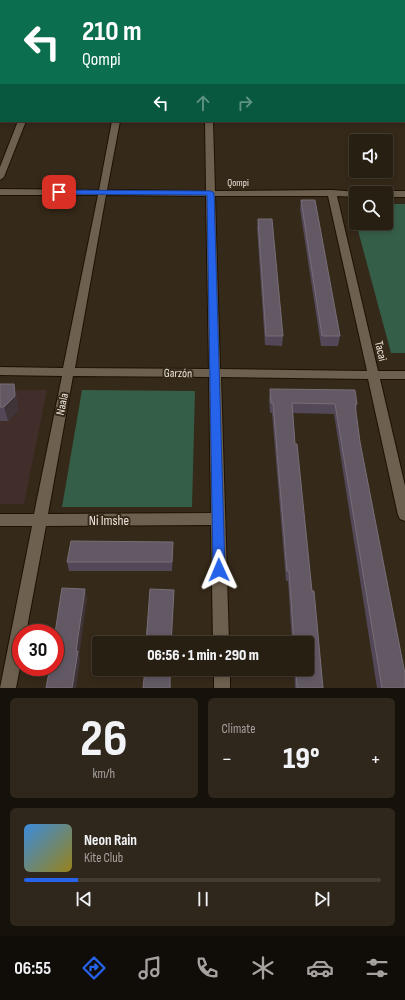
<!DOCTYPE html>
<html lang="en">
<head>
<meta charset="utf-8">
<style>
	:root { --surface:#281f13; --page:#30271c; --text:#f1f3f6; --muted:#a5a2a0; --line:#443d33; --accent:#2563eb }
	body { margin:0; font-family:"Sofia Sans Condensed",sans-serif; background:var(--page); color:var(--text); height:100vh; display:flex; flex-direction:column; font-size:15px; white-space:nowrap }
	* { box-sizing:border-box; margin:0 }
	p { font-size:13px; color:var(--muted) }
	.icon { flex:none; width:22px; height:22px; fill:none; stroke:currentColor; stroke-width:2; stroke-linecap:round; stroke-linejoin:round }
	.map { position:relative; height:688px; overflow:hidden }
	.panel { display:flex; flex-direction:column; gap:10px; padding:10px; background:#16110a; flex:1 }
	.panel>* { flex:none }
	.guide { position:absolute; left:0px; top:0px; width:405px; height:122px; box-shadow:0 2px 6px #0003,0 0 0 1px var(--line); background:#0b6e4f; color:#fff; overflow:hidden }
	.buttons { position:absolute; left:349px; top:134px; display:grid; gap:8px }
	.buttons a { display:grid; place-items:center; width:44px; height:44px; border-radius:4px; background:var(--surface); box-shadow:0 2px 6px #0003,0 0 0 1px var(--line); font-size:20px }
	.speed { position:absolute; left:12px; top:624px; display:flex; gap:8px; font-size:20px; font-weight:700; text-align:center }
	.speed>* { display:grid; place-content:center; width:52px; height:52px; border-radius:50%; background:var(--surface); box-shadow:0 2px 6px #0003,0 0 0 1px var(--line); line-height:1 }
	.speed .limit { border:6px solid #d22; background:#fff; color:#111 }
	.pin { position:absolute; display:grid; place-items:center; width:34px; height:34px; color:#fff; margin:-17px; border-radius:8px; box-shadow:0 2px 6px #0006 }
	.me { position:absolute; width:44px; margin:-22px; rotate:359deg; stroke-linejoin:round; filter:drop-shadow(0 0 3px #0008) }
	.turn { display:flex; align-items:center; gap:14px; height:84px; padding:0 16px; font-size:18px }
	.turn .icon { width:52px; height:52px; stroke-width:2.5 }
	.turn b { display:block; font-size:28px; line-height:34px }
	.lanes { display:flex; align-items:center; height:38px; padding:0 16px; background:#0003; justify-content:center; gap:20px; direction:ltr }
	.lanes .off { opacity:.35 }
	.big { font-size:30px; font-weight:800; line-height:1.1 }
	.panel .card { flex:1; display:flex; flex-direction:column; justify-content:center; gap:6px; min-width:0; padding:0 14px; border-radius:6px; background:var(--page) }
	.panel .dial { align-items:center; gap:0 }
	.dial b { font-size:52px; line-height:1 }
	.song { display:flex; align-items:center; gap:12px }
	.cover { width:48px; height:48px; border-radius:6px; background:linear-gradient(135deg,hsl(210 70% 55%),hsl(50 70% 35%)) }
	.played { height:4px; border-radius:2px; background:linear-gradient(90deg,var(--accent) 15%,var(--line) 15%) }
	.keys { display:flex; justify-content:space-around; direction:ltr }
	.heat { display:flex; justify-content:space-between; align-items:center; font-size:22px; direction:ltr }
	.panel .tiles { flex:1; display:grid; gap:10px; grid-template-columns:1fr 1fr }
	.card:last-child { grid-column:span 2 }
	.trip { position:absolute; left:92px; top:636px; width:222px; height:40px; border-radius:4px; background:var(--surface); box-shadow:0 2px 6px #0003,0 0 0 1px var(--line); font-weight:800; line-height:40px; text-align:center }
	.menu { display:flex; height:64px; justify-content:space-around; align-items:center; background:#100c08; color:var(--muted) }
	.menu .icon { width:28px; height:28px }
	.menu .on { color:var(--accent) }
	.menu b { font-size:18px; color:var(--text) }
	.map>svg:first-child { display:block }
	.education { fill:#412d29 }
	.green { fill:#355e48 }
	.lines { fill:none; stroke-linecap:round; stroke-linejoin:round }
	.minor-casing { stroke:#1c1103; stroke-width:2 }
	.tertiary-casing { stroke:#1c1103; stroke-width:2 }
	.minor { fill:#6d604e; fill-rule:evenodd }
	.tertiary { fill:#6d604e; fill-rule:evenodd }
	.wall { fill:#524857 }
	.shaded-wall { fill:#3f3438 }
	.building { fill:#625965; stroke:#786e77 }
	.route { fill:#2563eb; stroke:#184099 }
	.labels { text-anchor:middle; stroke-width:4; stroke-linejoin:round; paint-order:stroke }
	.far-street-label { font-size:10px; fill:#ece4da; stroke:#352919 }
	.street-label { font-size:12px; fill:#ece4da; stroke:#352919 }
	.near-street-label { font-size:14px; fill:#ece4da; stroke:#352919 }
</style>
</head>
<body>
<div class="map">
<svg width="405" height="688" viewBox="0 0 405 688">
	<rect width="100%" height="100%" fill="#352919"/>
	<!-- education -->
	<path class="education" d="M0,390H47L24,504H0Z"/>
	<!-- green -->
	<path class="green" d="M212,0H405V12L404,1Z
		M386,204H405V353H391L356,223H386Z
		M82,390L195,391L192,507H62Z"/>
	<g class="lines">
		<defs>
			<path id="minor" d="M0,0H55L56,1H1L0,3Z
				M63,0H69V1H63Z
				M134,0H140V1H134Z
				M202,0H208V1H202Z
				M404,31H405V35H404Z
				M0,61H1V65H0Z
				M18,121H26L4,177L0,180V167Z
				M112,121H120L107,190L206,191L205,121H213L215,191L332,190L359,192L356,193V197L337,196L378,371H405V379H380L405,486V521L400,519L398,515L368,379L221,377L229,643H213L211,525L46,526L26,633H21V662L16,688H0L32,526H0V514H34L62,376L0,375V367L63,368L98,195H0V189L99,190ZM106,195L206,196L209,369L75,368ZM215,196H328L367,371L220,369ZM73,376L209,377L211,513L48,514Z
				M386,191H405V197H386V193H382Z
				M214,669H230V688H214Z"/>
			<path id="tertiary" d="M0,33H1V37H0Z"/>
		</defs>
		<!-- minor casing -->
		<use href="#minor" class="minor-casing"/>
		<!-- tertiary casing -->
		<use href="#tertiary" class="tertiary-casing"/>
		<!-- minor -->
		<use href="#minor" class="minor"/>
		<!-- tertiary -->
		<use href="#tertiary" class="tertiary"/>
	</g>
	<!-- wall -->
	<path class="wall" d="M301,200L340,336L338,346H321L300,209Z
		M258,219L283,336L282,346L265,345L257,228Z
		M0,384L17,398L18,410L8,421H0Z
		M270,389L357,404L356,412L360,442L405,688H377L334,414L293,413L295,444L323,688H295L294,669H307V643H292L288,581H286L272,413H270L269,399Z
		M173,551L172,571H69L67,562Z"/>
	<!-- shaded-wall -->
	<path class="shaded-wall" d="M14,384L17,398L18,410L8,421L4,407Z
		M85,589L87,598L79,656L80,660L76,688H72L76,651Z
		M174,590V599L172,643H171Z
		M170,669H171V688H170Z"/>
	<!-- building -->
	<path class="building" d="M301,200H315L340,336H322Z
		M258,219H272L283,336H266Z
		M0,384H14L15,396L4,407H0Z
		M270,389L355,390L357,404H355L360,442L405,674V688H382L335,404L292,403L295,444H297L312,591H314L323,688H297L296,669H307V643H294L289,571H287L273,403H271Z
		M71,541L173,542L172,562H67Z
		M62,588L85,589L76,651H78L72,688H46L50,667H55V633Z
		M150,589L174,590L171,643H146Z
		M145,669H170V688H143Z"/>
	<!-- route -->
	<path class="route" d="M56,190L211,191L214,193L225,570L224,574L219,575L215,574L213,570L207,195L59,194L55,192Z"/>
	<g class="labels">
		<!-- far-street labels -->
		<g class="far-street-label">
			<text x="238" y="186">Qompi</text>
		</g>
		<!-- street labels -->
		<g class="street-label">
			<text transform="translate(381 351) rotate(77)" y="4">Tacai</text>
			<text transform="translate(178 373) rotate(1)" y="4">Garzón</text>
			<text transform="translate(62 404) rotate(-79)" y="4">Naala</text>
		</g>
		<!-- near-street labels -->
		<g class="near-street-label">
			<text x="109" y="525">Ni Imshe</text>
		</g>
	</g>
</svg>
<div class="buttons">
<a><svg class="icon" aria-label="sound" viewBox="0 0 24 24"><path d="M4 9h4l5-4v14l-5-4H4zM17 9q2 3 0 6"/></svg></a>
<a><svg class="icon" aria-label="search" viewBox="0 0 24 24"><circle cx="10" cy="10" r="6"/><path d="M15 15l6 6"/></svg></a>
</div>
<div class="speed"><div class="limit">30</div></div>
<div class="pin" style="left:59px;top:192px;background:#d93025"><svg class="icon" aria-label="arrive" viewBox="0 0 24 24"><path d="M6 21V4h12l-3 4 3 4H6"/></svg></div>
<svg class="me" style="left:219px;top:570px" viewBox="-20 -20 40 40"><path d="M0-17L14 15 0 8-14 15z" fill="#2563eb" stroke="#fff" stroke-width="4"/></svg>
<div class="trip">06:56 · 1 min · 290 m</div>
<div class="guide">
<div class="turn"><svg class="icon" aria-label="left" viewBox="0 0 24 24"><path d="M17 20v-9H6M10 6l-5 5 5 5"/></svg><div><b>210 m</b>Qompi</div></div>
<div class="lanes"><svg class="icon" aria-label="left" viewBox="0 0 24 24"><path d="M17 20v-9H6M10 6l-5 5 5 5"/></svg><svg class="icon off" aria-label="ahead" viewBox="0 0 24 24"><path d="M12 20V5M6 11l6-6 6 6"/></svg><svg class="icon off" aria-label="right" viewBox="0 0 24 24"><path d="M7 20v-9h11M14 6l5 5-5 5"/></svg></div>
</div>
</div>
<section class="panel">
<div class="tiles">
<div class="card dial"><b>26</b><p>km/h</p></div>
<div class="card"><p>Climate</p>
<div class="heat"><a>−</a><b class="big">19°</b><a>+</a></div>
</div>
<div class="card">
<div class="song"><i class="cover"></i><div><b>Neon Rain</b><p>Kite Club</p></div></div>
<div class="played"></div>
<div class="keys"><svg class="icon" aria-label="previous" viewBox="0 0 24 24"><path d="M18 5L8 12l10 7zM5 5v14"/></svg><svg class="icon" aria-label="pause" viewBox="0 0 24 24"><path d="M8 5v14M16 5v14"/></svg><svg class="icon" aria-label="next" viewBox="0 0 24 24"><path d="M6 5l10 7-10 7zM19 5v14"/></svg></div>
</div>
</div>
</section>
<nav class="menu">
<b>06:55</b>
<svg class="icon on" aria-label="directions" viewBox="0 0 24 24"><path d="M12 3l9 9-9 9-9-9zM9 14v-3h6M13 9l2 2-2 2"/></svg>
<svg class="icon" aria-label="music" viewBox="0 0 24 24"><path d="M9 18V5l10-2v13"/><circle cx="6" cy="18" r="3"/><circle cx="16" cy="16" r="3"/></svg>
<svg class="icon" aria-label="phone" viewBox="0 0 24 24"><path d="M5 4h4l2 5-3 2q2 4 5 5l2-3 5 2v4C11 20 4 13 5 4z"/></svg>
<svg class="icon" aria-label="climate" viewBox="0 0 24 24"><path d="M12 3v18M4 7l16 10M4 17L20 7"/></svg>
<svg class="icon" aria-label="car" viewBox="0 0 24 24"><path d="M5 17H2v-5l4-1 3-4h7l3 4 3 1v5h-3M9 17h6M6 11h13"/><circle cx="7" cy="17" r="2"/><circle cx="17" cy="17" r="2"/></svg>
<svg class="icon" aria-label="filters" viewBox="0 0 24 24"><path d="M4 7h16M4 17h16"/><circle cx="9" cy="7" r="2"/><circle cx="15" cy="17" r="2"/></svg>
</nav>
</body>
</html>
